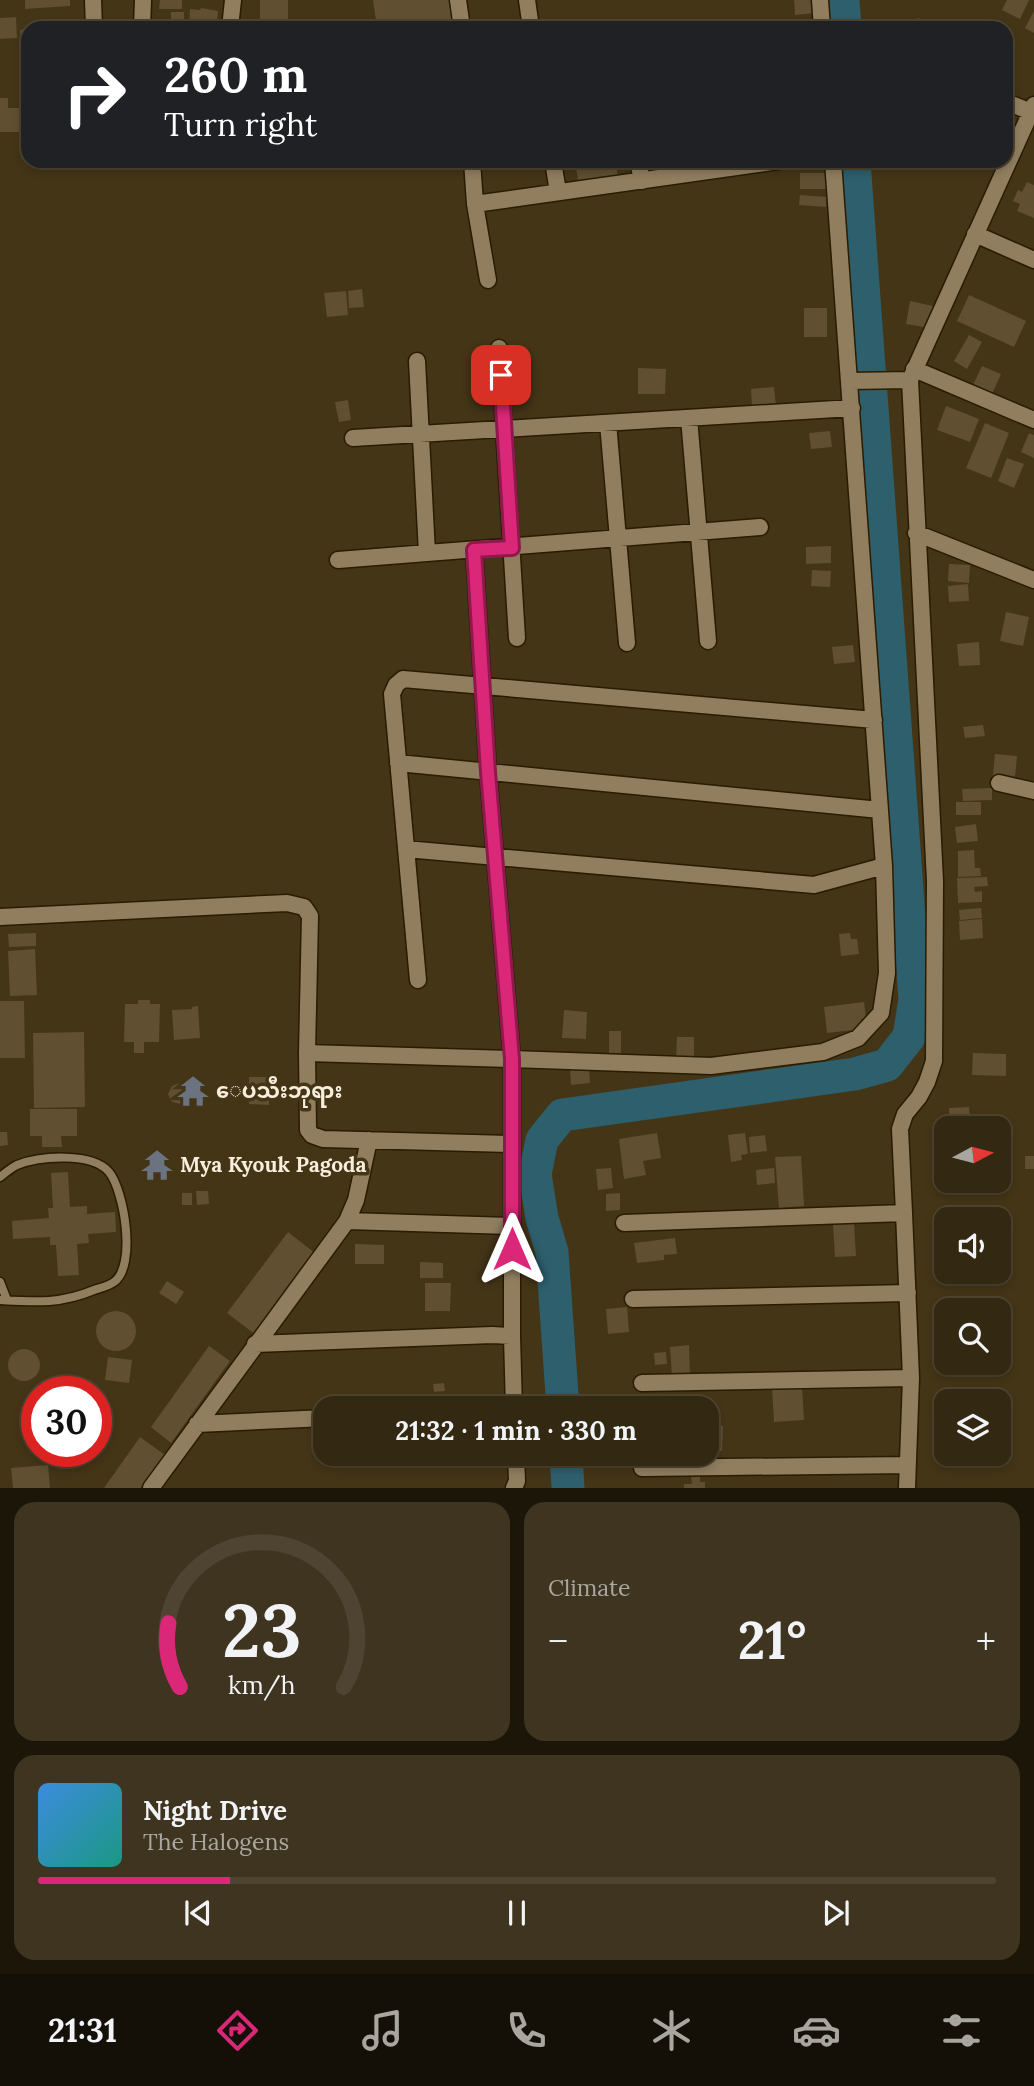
<!DOCTYPE html>
<html lang="en">
<head>
<meta charset="utf-8">
<style>
	:root { --surface:#332811; --page:#3e341f; --text:#f1f3f6; --muted:#a9a69f; --line:#4e4431; --accent:#db2777 }
	body { margin:0; font-family:Lora,"Noto Sans Myanmar",serif; background:var(--page); color:var(--text); height:100vh; display:flex; flex-direction:column; font-size:26px; white-space:nowrap }
	* { box-sizing:border-box; margin:0 }
	p { font-size:23px; color:var(--muted) }
	.icon { flex:none; width:38px; height:38px; fill:none; stroke:currentColor; stroke-width:2; stroke-linecap:round; stroke-linejoin:round }
	.map { position:relative; height:1488px; overflow:hidden }
	.side { display:flex; flex-direction:column; gap:14px; padding:14px; background:#1c1609; flex:1 }
	.side>* { flex:none }
	.guide { position:absolute; left:21px; top:21px; width:992px; height:147px; border-radius:21px; box-shadow:0 4px 10px #0003,0 0 0 2px var(--line); background:#202124; color:#fff; overflow:hidden }
	.needle { width:46px; rotate:83deg }
	.fabs { position:absolute; left:934px; top:1116px; display:grid; gap:14px }
	.fabs a { display:grid; place-items:center; width:77px; height:77px; border-radius:14px; background:var(--surface); box-shadow:0 4px 10px #0003,0 0 0 2px var(--line); font-size:35px }
	.speed { position:absolute; left:21px; top:1376px; display:flex; gap:14px; font-size:35px; font-weight:700; text-align:center }
	.speed>* { display:grid; place-content:center; width:91px; height:91px; border-radius:50%; background:var(--surface); box-shadow:0 4px 10px #0003,0 0 0 2px var(--line); line-height:1 }
	.speed .limit { border:10px solid #d22; background:#fff; color:#111 }
	.pin { position:absolute; display:grid; place-items:center; width:60px; height:60px; color:#fff; margin:-30px; border-radius:14px; box-shadow:0 4px 10px #0006 }
	.me { position:absolute; width:77px; margin:-38px; rotate:0deg; stroke-linejoin:round; filter:drop-shadow(0 0 5px #0008) }
	.turn { display:flex; align-items:center; gap:24px; height:147px; padding:0 28px; font-size:32px }
	.turn .icon { width:91px; height:91px; stroke-width:2.5 }
	.turn b { display:block; font-size:49px; line-height:60px }
	.big { font-size:52px; font-weight:800; line-height:1.1 }
	.side .card { flex:1; display:flex; flex-direction:column; justify-content:center; gap:10px; min-width:0; padding:0 24px; border-radius:21px; background:var(--page) }
	.side .dial { align-items:center; gap:0 }
	.dial svg { height:182px; overflow:visible; fill:none; stroke:var(--line); stroke-width:7; stroke-linecap:round; text-anchor:middle }
	.dial text { fill:var(--text); stroke:none }
	.song { display:flex; align-items:center; gap:21px }
	.cover { width:84px; height:84px; border-radius:10px; background:linear-gradient(135deg,hsl(210 70% 55%),hsl(170 70% 35%)) }
	.played { height:7px; border-radius:4px; background:linear-gradient(90deg,var(--accent) 20%,var(--line) 20%) }
	.keys { display:flex; justify-content:space-around; direction:ltr }
	.heat { display:flex; justify-content:space-between; align-items:center; font-size:38px; direction:ltr }
	.side .tiles { flex:1; display:grid; gap:14px; grid-template-columns:1fr 1fr }
	.card:last-child { grid-column:span 2 }
	.trip { position:absolute; left:313px; top:1396px; width:406px; height:70px; border-radius:21px; background:var(--surface); box-shadow:0 4px 10px #0003,0 0 0 2px var(--line); font-weight:800; line-height:70px; text-align:center }
	.tabs { display:flex; height:112px; justify-content:space-around; align-items:center; background:#141007; color:var(--muted) }
	.tabs .icon { width:49px; height:49px }
	.tabs .selected { color:var(--accent) }
	.tabs b { font-size:32px; color:var(--text) }
	.map>svg:first-child { display:block }
	.lines { fill:none; stroke-linecap:round; stroke-linejoin:round }
	.river { stroke:#2d5f6c; stroke-width:33 }
	.building { fill:#604f31 }
	.service-casing { stroke:#2a1c00; stroke-width:11 }
	.minor-casing { stroke:#2a1c00; stroke-width:19 }
	.service { stroke:#907e5f; stroke-width:8 }
	.minor { stroke:#907e5f; stroke-width:16 }
	.route-casing { stroke:#8e194d; stroke-width:18 }
	.route { stroke:#db2777; stroke-width:12 }
	.labels { text-anchor:middle; stroke-width:7; stroke-linejoin:round; paint-order:stroke }
	.poi-label { font-size:21px; font-weight:bold; fill:#f7eedc; stroke:#443517; text-anchor:start }
</style>
</head>
<body>
<div class="map">
<svg width="1034" height="1488" viewBox="0 0 1034 1488">
	<rect width="100%" height="100%" fill="#443517"/>
	<g class="lines">
		<!-- river -->
		<path class="river" d="M843,0L845,28
			M563,1409L552,1252L542,1218L535,1174L542,1140L562,1115L855,1074L887,1065L909,1037L915,999L854,161
			M566,1454L568,1488"/>
	</g>
	<!-- building -->
	<path class="building" d="M25,0H70V6L25,9Z
		M160,0H182V9H159Z
		M260,0H288V24L260,23Z
		M373,0H454L458,28H377Z
		M794,0H814L815,13L795,15Z
		M1007,0H1029L1020,19L1002,10Z
		M201,8L218,11L217,28H189L190,9L200,10Z
		M1034,11V33L1025,28Z
		M171,12H184V26H171Z
		M16,17L17,38L0,39V18Z
		M917,18L933,22L931,28H914Z
		M28,29V54H22L20,30Z
		M19,67H28V82H20Z
		M0,98H8V108H19V132H0Z
		M575,161H616L618,180L579,186Z
		M800,173H826V189H800Z
		M1027,182L1034,185V218L1017,211L1020,204L1013,201L1018,190L1022,192Z
		M800,195L827,197L826,207L799,205Z
		M362,289L364,307L349,308L348,291Z
		M346,291L348,315L327,317L324,293Z
		M969,295L1026,321L1014,347L957,321Z
		M910,301L933,306L929,328L906,324Z
		M804,308H827V337H804Z
		M969,335L982,342L967,369L954,361Z
		M982,366L1001,374L992,394L973,385Z
		M638,368L666,369L665,394H638Z
		M774,387L776,406L752,408L751,389Z
		M348,400L351,420L339,422L335,402Z
		M946,406L979,419L970,442L937,430Z
		M985,423L1009,433L991,478L966,468Z
		M830,431L832,447L811,449L809,433Z
		M1029,433L1034,435V458L1021,452Z
		M1007,458L1024,464L1014,488L998,481Z
		M831,546V563L806,564V547Z
		M949,564L970,565L969,583L948,581Z
		M812,570L831,571L830,587L811,586Z
		M968,584L969,601L949,602L948,586Z
		M1006,612L1029,617L1023,646L1000,641Z
		M979,642L980,665L959,666L957,644Z
		M853,645L855,662L834,664L832,647Z
		M983,725L985,736L965,738L963,727Z
		M995,754L1017,756L1015,778L993,776Z
		M992,788V800L963,801L962,789Z
		M956,802H981V815H956Z
		M976,824L978,841L957,843L955,827Z
		M974,850L975,868H980L981,876L958,877V851Z
		M987,877L988,886L974,887L975,892L982,891V902L958,903L957,878Z
		M981,908L982,918L960,920L959,910Z
		M982,919L983,938L960,940L959,921Z
		M36,933V946L9,947L8,934Z
		M850,933L851,939H857L859,954L841,956L839,934Z
		M35,949L37,995L10,996L8,951Z
		M138,1000H150V1004H160L159,1042H144V1053H134V1042H124L125,1004H138Z
		M0,1001H24L25,1058H0Z
		M864,1002L866,1019H861L862,1029L827,1033L824,1007Z
		M198,1006L200,1038L174,1040L172,1010L192,1009V1007Z
		M564,1010L587,1012L586,1039L562,1038Z
		M609,1031H621V1053H609Z
		M84,1032L85,1107L34,1108L33,1033Z
		M677,1037H694V1059H676Z
		M973,1053L1006,1054V1076L972,1075Z
		M589,1066L590,1083L571,1085L570,1068Z
		M249,1077H269V1105L249,1104Z
		M180,1083L188,1089V1098L181,1104L172,1102L168,1094L172,1086Z
		M969,1107L971,1128L950,1129L949,1108Z
		M30,1109H77V1136H61L62,1147H42V1136H30Z
		M0,1132H7L8,1145L0,1146Z
		M657,1133L661,1158L643,1161L646,1175L624,1179L619,1139Z
		M745,1133L748,1154L741,1155L742,1160L731,1162L728,1135Z
		M765,1135L767,1151L750,1153L749,1137Z
		M801,1156L804,1206L779,1208L775,1157Z
		M1025,1156H1034V1169H1025Z
		M611,1168L613,1188L598,1190L596,1169Z
		M774,1168L775,1183L757,1185L756,1170Z
		M68,1172L70,1207L87,1206V1214L115,1212L116,1232L88,1234L89,1243L77,1244L79,1275L58,1276L56,1245H50V1237L13,1239L12,1221L49,1218L48,1208H53L51,1173Z
		M196,1191H208L209,1204L197,1205Z
		M182,1193H192V1205H182Z
		M620,1193V1210L606,1211V1194Z
		M854,1223L856,1256L835,1257L833,1224Z
		M288,1232L316,1254L256,1335L227,1313Z
		M675,1238L677,1254L664,1255V1260L637,1263L634,1243Z
		M355,1244L384,1245V1264H355Z
		M420,1262L443,1263V1278H420Z
		M167,1281L184,1292L176,1304L159,1293Z
		M425,1283H451L450,1311H425Z
		M627,1307L629,1332L608,1334L606,1309Z
		M96 1331a20 20 0 1 1 40 0a20 20 0 1 1-40 0Z
		M689,1345L690,1376L672,1377L670,1347Z
		M209,1346L230,1361L171,1443L151,1427Z
		M8 1365a16 16 0 1 1 32 0a16 16 0 1 1-32 0Z
		M666,1352L667,1364L655,1365L654,1353Z
		M108,1357L132,1360L129,1383L105,1380Z
		M444,1383L445,1391L434,1392L433,1384Z
		M802,1386L804,1420L774,1422L772,1387Z
		M707,1426H723L722,1451L707,1450Z
		M140,1437L165,1455L141,1488H104Z
		M48,1465L50,1488H13L11,1468Z
		M700,1474V1482H705V1488H684V1484H692L691,1475Z"/>
	<g class="lines">
		<defs>
			<path id="service" d="M0,1177C5,1173 11,1168 17,1165C40,1156 92,1152 109,1172C124,1190 137,1266 114,1282C109,1286 100,1288 94,1290C61,1304 35,1302 0,1300
				M0,1282L7,1300"/>
			<path id="minor" d="M93,0L94,28
				M458,0L462,28
				M527,0L531,28
				M820,0L822,28
				M142,28L143,0
				M230,28L233,0
				M1006,102L1034,113
				M472,161L475,204L488,280
				M553,161L558,192
				M638,161L642,181
				M475,204L779,161
				M975,234L1034,260
				M499,348L517,638
				M417,361L427,553
				M914,369L1034,420
				M850,381L910,380
				M689,418L708,641
				M608,423L627,643
				M353,438L852,408
				M916,533L1034,580
				M338,560L760,527
				M398,763L880,810
				M999,783L1034,791
				M406,849L814,885L884,866
				M0,917L287,903L304,907L310,916L307,1053L308,1130L312,1135L323,1139L512,1144
				M418,980L392,694L396,685L403,679L874,720
				M307,1053L512,1059L488,772L474,550
				M904,1213L911,1378L907,1488
				M347,1221L512,1226
				M624,1223L904,1213L900,1129L905,1114L919,1097L927,1082L934,1061L935,881L910,380L1034,105
				M633,1299L908,1293
				M512,1336L514,1409
				M255,1344L492,1335L512,1336V1059L711,1066L823,1052L858,1038L881,1013L887,973L884,866L833,161
				M642,1383L911,1378
				M197,1424L326,1418
				M642,1468L908,1465
				M151,1488L347,1221L356,1200L369,1140
				M514,1488L517,1481L516,1454"/>
		</defs>
		<!-- service casing -->
		<use href="#service" class="service-casing"/>
		<!-- minor casing -->
		<use href="#minor" class="minor-casing"/>
		<!-- service -->
		<use href="#service" class="service"/>
		<!-- minor -->
		<use href="#minor" class="minor"/>
	</g>
	<g class="lines">
		<defs>
			<path id="route" d="M501,375L512,548L474,550L488,772L512,1059V1249"/>
		</defs>
		<!-- route casing -->
		<use href="#route" class="route-casing"/>
		<!-- route -->
		<use href="#route" class="route"/>
	</g>
	<!-- icons -->
	<defs>
		<symbol id="temple-bare" viewBox="-9 -9 18 18"><path d="M0-6L5-2H3V0L6.5 2.5H4V6H1.5V3h-3V6H-4V2.5H-6.5L-3 0V-2H-5Z" fill="#6b7280" stroke="#443517" stroke-width="2.5" paint-order="stroke"/></symbol>
	</defs>
	<g fill-rule="evenodd">
		<use href="#temple-bare" x="171" y="1069" width="44" height="44"/>
		<use href="#temple-bare" x="135" y="1143" width="44" height="44"/>
	</g>
	<g class="labels">
		<!-- poi labels -->
		<g class="poi-label">
			<text x="216" y="1098">ေပသီးဘုရား</text>
			<text x="180" y="1172">Mya Kyouk Pagoda</text>
		</g>
	</g>
</svg>
<div class="fabs">
<a><svg class="needle" viewBox="-14 -14 28 28"><path d="M0-13l5 13h-10z" fill="#e53935"/><path d="M0 13l5-13h-10z" fill="#a9a69f"/></svg></a>
<a><svg class="icon" aria-label="sound" viewBox="0 0 24 24"><path d="M4 9h4l5-4v14l-5-4H4zM17 9q2 3 0 6"/></svg></a>
<a><svg class="icon" aria-label="search" viewBox="0 0 24 24"><circle cx="10" cy="10" r="6"/><path d="M15 15l6 6"/></svg></a>
<a><svg class="icon" aria-label="layers" viewBox="0 0 24 24"><path d="M12 4l9 5-9 5-9-5zM3 14l9 5 9-5"/></svg></a>
</div>
<div class="speed"><div class="limit">30</div></div>
<div class="pin" style="left:501px;top:375px;background:#d93025"><svg class="icon" aria-label="arrive" viewBox="0 0 24 24"><path d="M6 21V4h12l-3 4 3 4H6"/></svg></div>
<svg class="me" style="left:512px;top:1249px" viewBox="-20 -20 40 40"><path d="M0-17L14 15 0 8-14 15z" fill="#db2777" stroke="#fff" stroke-width="4"/></svg>
<div class="trip">21:32 · 1 min · 330 m</div>
<div class="guide">
<div class="turn"><svg class="icon" aria-label="right" viewBox="0 0 24 24"><path d="M7 20v-9h11M14 6l5 5-5 5"/></svg><div><b>260 m</b>Turn right</div></div>
</div>
</div>
<section class="side">
<div class="tiles">
<div class="card dial"><svg viewBox="0 0 100 80">
<path d="M14 69A42 42 0 1 1 86 69"/>
<path d="M14 69A42 42 0 0 1 9 41" stroke="#db2777"/>
<text x="50" y="56" font-size="32" font-weight="700">23</text>
<text x="50" y="72" font-size="11">km/h</text>
</svg></div>
<div class="card"><p>Climate</p>
<div class="heat"><a>−</a><b class="big">21°</b><a>+</a></div>
</div>
<div class="card">
<div class="song"><i class="cover"></i><div><b>Night Drive</b><p>The Halogens</p></div></div>
<div class="played"></div>
<div class="keys"><svg class="icon" aria-label="previous" viewBox="0 0 24 24"><path d="M18 5L8 12l10 7zM5 5v14"/></svg><svg class="icon" aria-label="pause" viewBox="0 0 24 24"><path d="M8 5v14M16 5v14"/></svg><svg class="icon" aria-label="next" viewBox="0 0 24 24"><path d="M6 5l10 7-10 7zM19 5v14"/></svg></div>
</div>
</div>
</section>
<nav class="tabs">
<b>21:31</b>
<svg class="icon selected" aria-label="directions" viewBox="0 0 24 24"><path d="M12 3l9 9-9 9-9-9zM9 14v-3h6M13 9l2 2-2 2"/></svg>
<svg class="icon" aria-label="music" viewBox="0 0 24 24"><path d="M9 18V5l10-2v13"/><circle cx="6" cy="18" r="3"/><circle cx="16" cy="16" r="3"/></svg>
<svg class="icon" aria-label="phone" viewBox="0 0 24 24"><path d="M5 4h4l2 5-3 2q2 4 5 5l2-3 5 2v4C11 20 4 13 5 4z"/></svg>
<svg class="icon" aria-label="climate" viewBox="0 0 24 24"><path d="M12 3v18M4 7l16 10M4 17L20 7"/></svg>
<svg class="icon" aria-label="car" viewBox="0 0 24 24"><path d="M5 17H2v-5l4-1 3-4h7l3 4 3 1v5h-3M9 17h6M6 11h13"/><circle cx="7" cy="17" r="2"/><circle cx="17" cy="17" r="2"/></svg>
<svg class="icon" aria-label="filters" viewBox="0 0 24 24"><path d="M4 7h16M4 17h16"/><circle cx="9" cy="7" r="2"/><circle cx="15" cy="17" r="2"/></svg>
</nav>
</body>
</html>
